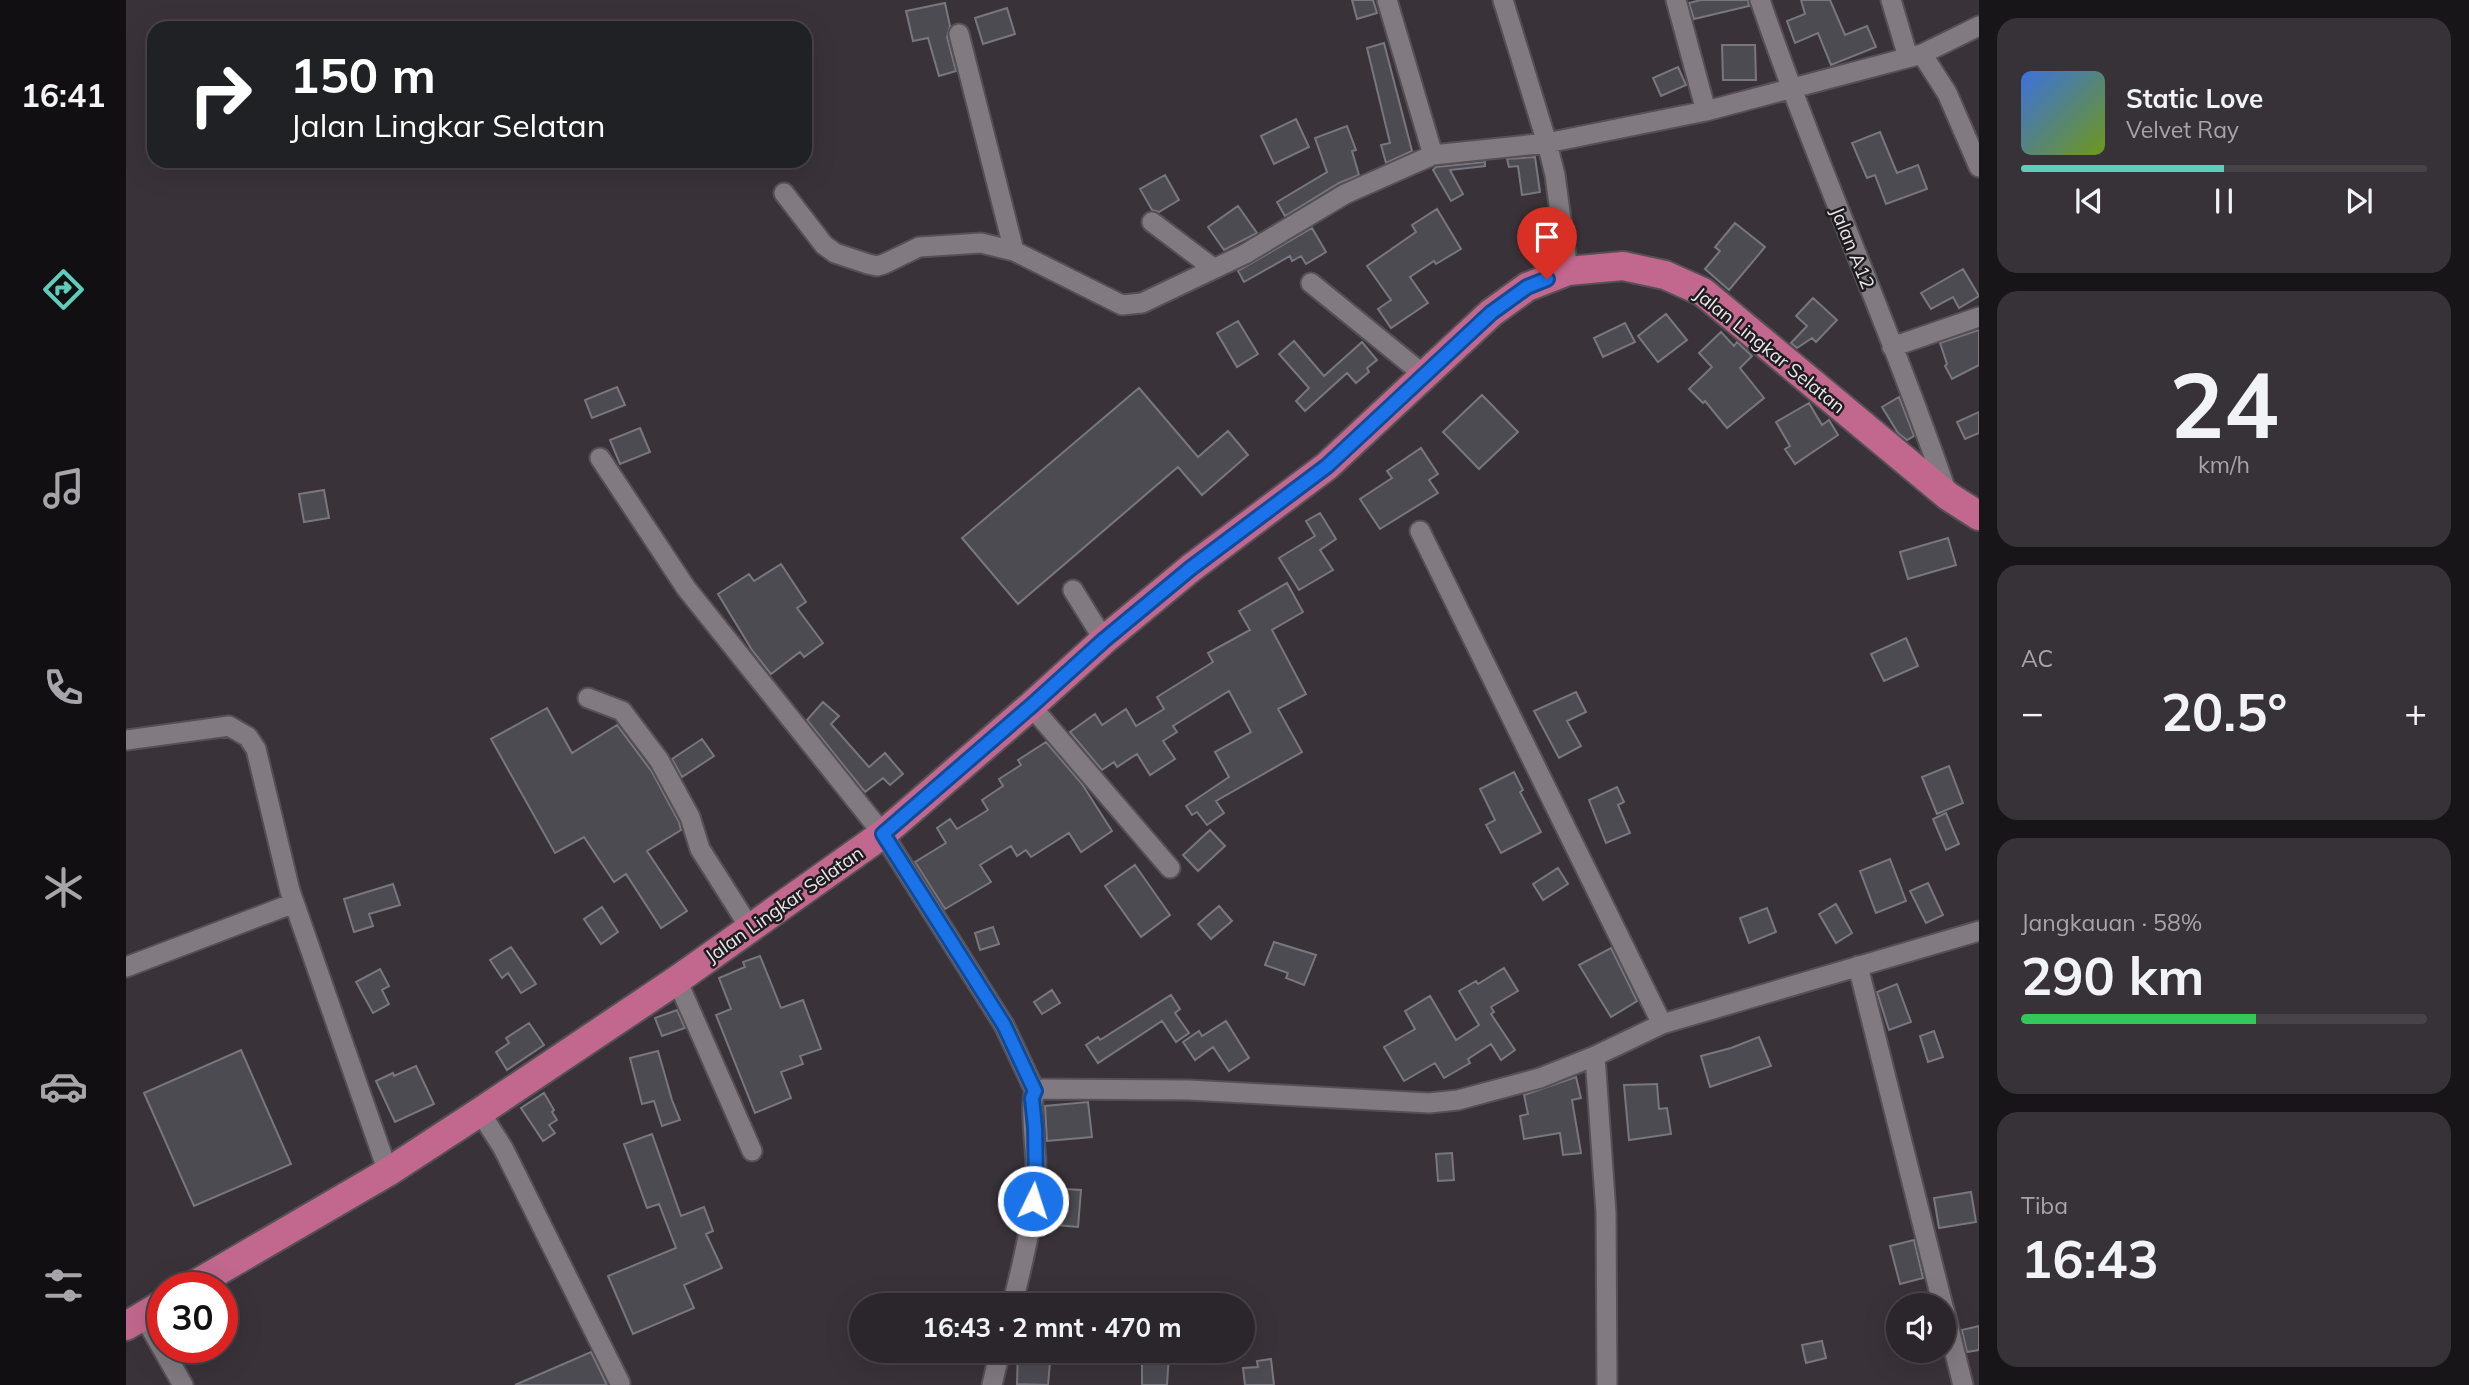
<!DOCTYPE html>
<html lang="id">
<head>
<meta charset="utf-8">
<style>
	:root { --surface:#2b262b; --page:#373237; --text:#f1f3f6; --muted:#a6a5a9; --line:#474347; --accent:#5dceb9 }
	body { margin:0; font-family:Mulish,sans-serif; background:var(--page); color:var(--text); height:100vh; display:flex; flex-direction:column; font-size:26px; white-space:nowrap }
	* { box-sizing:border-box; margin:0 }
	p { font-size:23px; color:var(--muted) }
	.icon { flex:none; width:38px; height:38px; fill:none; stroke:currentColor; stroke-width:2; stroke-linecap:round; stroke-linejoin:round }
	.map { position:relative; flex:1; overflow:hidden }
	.side { display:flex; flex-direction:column; gap:18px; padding:18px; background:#181518; width:490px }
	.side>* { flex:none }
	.hud { position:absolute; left:21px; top:21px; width:665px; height:147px; border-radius:21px; box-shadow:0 7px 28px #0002,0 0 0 2px var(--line); background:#202124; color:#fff; overflow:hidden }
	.tools { position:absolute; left:1760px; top:1293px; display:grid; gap:14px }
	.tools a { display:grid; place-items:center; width:70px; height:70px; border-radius:50%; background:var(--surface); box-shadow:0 7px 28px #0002,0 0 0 2px var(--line); font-size:35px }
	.speed { position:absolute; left:21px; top:1272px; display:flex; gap:14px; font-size:35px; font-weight:700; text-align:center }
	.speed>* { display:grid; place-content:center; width:91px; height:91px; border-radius:50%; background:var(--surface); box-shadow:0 7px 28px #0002,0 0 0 2px var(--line); line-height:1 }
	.speed .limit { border:10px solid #d22; background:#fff; color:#111 }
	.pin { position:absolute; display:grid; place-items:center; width:60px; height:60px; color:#fff; margin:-72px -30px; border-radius:50% 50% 50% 0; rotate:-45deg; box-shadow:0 0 7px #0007 }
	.pin .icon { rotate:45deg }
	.me { position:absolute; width:77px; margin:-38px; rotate:4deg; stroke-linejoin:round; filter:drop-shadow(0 0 5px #0008) }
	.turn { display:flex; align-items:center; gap:24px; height:147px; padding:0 28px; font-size:32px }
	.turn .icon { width:91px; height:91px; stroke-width:2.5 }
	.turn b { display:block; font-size:49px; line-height:60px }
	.big { font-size:52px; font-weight:700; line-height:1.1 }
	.side .widget { flex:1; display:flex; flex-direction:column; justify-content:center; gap:10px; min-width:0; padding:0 24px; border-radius:21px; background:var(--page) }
	.side .dial { align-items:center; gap:0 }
	.dial b { font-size:91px; line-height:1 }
	.song { display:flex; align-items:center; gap:21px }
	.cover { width:84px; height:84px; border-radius:10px; background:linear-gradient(135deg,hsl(220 70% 55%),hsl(80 70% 35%)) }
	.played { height:7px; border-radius:4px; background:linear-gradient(90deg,var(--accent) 50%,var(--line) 50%) }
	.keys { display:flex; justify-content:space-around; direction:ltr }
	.heat { display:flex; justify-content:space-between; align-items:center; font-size:38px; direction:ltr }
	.charge { height:10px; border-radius:5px; background:linear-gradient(90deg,#34c759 58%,var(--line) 0) }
	.trip { position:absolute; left:723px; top:1293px; width:406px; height:70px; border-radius:35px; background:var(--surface); box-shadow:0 7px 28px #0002,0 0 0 2px var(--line); font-weight:700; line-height:70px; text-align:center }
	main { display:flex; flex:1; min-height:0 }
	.dock { display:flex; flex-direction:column; width:126px; justify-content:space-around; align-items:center; background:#110f11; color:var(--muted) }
	.dock .icon { width:49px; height:49px }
	.dock .selected { color:var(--accent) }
	.dock b { font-size:32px; color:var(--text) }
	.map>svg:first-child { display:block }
	.building { fill:#4c4b52; stroke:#78767e; stroke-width:2 }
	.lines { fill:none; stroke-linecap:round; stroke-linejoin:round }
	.minor-casing { stroke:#555055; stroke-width:23 }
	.highway-casing { stroke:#555055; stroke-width:32 }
	.minor { stroke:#817b81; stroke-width:19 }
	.highway { stroke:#c2678d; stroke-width:28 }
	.route-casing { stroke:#114b97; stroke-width:18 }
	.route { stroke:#1a73e8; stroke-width:12 }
	.labels { text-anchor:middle; stroke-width:5; stroke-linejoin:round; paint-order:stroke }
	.street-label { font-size:19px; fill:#eae7eb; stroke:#1e1c1e }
</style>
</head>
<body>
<main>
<nav class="dock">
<b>16:41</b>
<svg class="icon selected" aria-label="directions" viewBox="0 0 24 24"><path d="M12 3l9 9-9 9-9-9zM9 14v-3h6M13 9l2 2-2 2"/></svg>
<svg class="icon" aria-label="music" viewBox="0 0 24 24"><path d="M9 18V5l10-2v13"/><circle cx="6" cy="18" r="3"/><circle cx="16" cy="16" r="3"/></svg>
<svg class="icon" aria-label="phone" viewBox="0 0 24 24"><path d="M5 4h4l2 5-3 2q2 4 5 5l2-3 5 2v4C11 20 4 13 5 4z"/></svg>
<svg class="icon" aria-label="climate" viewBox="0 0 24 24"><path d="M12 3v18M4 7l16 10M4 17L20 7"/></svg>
<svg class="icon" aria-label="car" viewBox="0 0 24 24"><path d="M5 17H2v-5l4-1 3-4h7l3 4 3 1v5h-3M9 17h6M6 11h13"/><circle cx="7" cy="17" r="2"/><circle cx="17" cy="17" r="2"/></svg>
<svg class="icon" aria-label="filters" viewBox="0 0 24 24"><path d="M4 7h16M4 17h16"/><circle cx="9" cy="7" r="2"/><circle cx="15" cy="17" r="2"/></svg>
</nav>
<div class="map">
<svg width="1853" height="1385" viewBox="0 0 1853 1385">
	<rect width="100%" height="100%" fill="#393339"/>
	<!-- building -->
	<path class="building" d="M1226,0H1247L1251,13L1231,19Z
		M1575,0H1622L1623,6L1568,19L1563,3Z
		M1675,0H1704L1719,35L1741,26L1750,47L1705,65L1692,33L1669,43L1661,21L1679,14Z
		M819,3L824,26L821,37L830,71L813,76L802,38L787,41L780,11Z
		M881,8L889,34L857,44L849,18Z
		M1258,43L1286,151L1260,163L1255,145L1264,143L1241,48Z
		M1596,45H1629L1630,80H1597Z
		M1552,67L1560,85L1535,96L1527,78Z
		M1170,119L1183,147L1148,164L1135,136Z
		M1221,126L1230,150L1226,151L1233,175L1213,183L1159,216L1151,202L1201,172L1189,138Z
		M1754,132L1771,173L1792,165L1801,189L1760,204L1749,175L1741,178L1726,143Z
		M1409,157L1414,192L1396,195L1392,166L1383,167L1381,159Z
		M1359,162V166L1324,170L1337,194L1325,201L1307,170L1310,167Z
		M1039,175L1053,200L1033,212L1026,210L1014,189Z
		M1112,206L1131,233L1098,250L1082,227Z
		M1311,209L1335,249L1310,264L1308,261L1284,277L1302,303L1265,328L1252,309L1265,300L1241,266L1290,232L1286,225Z
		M1609,223L1639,247L1603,290L1579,269L1594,251L1589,247Z
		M1186,228L1200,252L1180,264L1175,256L1166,261L1164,256L1118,282L1112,271Z
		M1837,269L1853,296L1833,308L1827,297L1805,309L1795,293Z
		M1687,298L1711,320L1690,342L1686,338L1671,348L1665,343L1681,326L1670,316Z
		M1540,314L1561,340L1532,362L1512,336Z
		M1112,321L1132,354L1111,367L1091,333Z
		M1499,323L1509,342L1477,357L1468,338Z
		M1853,330V365L1826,379L1819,366L1821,364L1814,343Z
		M1595,332L1608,346L1611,342L1626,356L1614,368L1638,398L1601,428L1579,401L1577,403L1563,389L1586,367L1573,353Z
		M1168,341L1198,376L1236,342L1251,360L1241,368L1243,372L1230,383L1221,373L1179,411L1170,401L1183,388L1153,354Z
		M491,387L499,405L466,418L459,400Z
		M1013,388L1072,457L1102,431L1122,455L1076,495L1052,467L892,604L836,538Z
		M1356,395L1392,432L1353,469L1317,432Z
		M1773,397L1788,436L1781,440L1772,433L1756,407Z
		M1683,403L1696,425L1703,420L1712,435L1669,464L1659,449L1664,446L1650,422Z
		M1853,412V433L1839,439L1831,422Z
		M514,428L524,452L494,464L484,440Z
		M1295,448L1312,474L1303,480L1312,493L1254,529L1234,499L1266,478L1261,471Z
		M198,490L203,518L178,522L173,494Z
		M1194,513L1210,539L1194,550L1207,570L1173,590L1153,558L1189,536L1180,521Z
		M1822,538L1830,565L1782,579L1774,552Z
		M655,564L680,602L671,608L697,643L678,657L674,652L645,674L626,650L592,594L623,574L628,581Z
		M1161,583L1177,612L1146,630L1180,694L1152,709L1176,752L1090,801L1098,813L1081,825L1071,812L1066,815L1060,806L1103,777L1089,752L1125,732L1103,691L1047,726L1051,732L1037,741L1049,759L1024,775L1011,754L991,767L988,762L976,770L944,732L969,714L976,725L1000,709L1010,726L1038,709L1031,697L1087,662L1082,653L1124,630L1113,611Z
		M1780,638L1792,666L1758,681L1745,654Z
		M1450,692L1460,712L1441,721L1455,746L1433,758L1408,711Z
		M697,702L713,716L705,724L743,767L759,753L777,774L764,785L757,778L739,792L681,720Z
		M421,708L446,753L491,725L526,772L553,822L555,830L521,851L561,911L535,928L500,874L488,882L458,837L429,853L365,739Z
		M576,739L588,756L556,777L546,759Z
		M920,742L956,784L986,831L955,852L943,833L905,857L900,850L891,856L885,846L854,865L865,882L819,909L789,862L820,843L811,828L824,819L831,829L862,810L856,800L877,786L873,779L895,765L892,760Z
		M1823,766L1837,803L1811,814L1796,777Z
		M1388,772L1397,790L1394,792L1415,832L1375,853L1360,825L1369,820L1354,789Z
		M1491,787L1498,802L1492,805L1504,833L1480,843L1463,800Z
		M1820,813L1833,844L1820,850L1807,819Z
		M1084,830L1099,846L1072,871L1057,855Z
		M1764,859L1780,901L1750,913L1734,871Z
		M1009,865L1044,915L1015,937L979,886Z
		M1432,868L1442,884L1417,900L1407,884Z
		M1802,883L1817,915L1800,923L1784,891Z
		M267,884L274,905L243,914L247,926L228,932L218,899Z
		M1710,904L1726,933L1710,943L1693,914Z
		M1093,906L1106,921L1085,939L1072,924Z
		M476,907L492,932L475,944L458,919Z
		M1641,908L1650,932L1623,943L1614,918Z
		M867,927L873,944L854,950L849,933Z
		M1148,942L1190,955L1178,985L1160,978L1162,973L1139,965Z
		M385,947L410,984L395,993L382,973L376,978L364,960Z
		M1485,948L1511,1001L1485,1017L1453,965Z
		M634,956L655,1008L677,1000L695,1049L674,1056L677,1064L655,1072L665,1098L629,1113L590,1015L605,1009L593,978L619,967L617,962Z
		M1378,968L1392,991L1365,1007L1368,1012L1365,1014L1389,1050L1375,1060L1365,1044L1342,1059L1344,1063L1318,1078L1309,1063L1278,1081L1258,1047L1289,1029L1279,1011L1304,996L1330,1040L1353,1025L1333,991L1350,981L1352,984Z
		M254,969L263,986L256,990L263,1004L247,1013L230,982Z
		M1771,984L1785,1022L1763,1030L1751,992Z
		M926,990L934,1003L916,1014L908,1002Z
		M1045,995L1054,1009L1049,1013L1063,1033L1050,1042L1036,1021L972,1063L960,1045L972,1037L974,1040Z
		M551,1010L559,1028L536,1036L529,1018Z
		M1100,1021L1123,1058L1103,1071L1087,1047L1069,1060L1057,1042L1073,1031L1076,1036Z
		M403,1023L418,1045L381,1070L370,1052L383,1043L380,1038Z
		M1808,1031L1817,1057L1802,1062L1794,1036Z
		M1633,1037L1645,1066L1584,1087L1575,1056L1605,1048Z
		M115,1050L165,1164L68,1206L18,1093Z
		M532,1051L546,1100L554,1120L536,1126L528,1101L516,1104L504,1058Z
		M290,1066L308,1104L269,1122L250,1081L267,1073L268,1076Z
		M1450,1077L1455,1098L1446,1100L1455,1153L1437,1155L1434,1133L1398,1139L1394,1116L1402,1114L1398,1095Z
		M1531,1084L1533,1109L1541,1108L1545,1134L1503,1140L1498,1085Z
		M418,1093L428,1110L426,1112L431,1120L423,1125L429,1133L417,1141L395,1108Z
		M962,1102L966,1137L921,1141L919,1106Z
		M526,1134L555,1216L578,1207L587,1231L580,1234L596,1268L558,1285L568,1308L507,1334L482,1276L550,1248L533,1204L521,1208L498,1144Z
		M1326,1153L1328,1180L1312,1181L1310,1154Z
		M922,1188L955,1190L952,1227L919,1224Z
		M1845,1192L1850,1222L1813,1228L1808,1198Z
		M1788,1240L1797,1278L1774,1284L1764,1246Z
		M1853,1326V1350L1841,1352L1836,1330Z
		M1696,1341L1700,1358L1680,1363L1676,1345Z
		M892,1351H925L922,1385L891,1384Z
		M465,1352L481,1385H389Z
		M1016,1353L1043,1354L1041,1385H1016Z
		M1145,1359L1148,1385H1119L1117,1368L1132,1367L1131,1361Z"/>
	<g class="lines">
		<defs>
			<path id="minor" d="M1261,0L1307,155
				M1377,0L1421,143L1580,111L1796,54L1821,93L1853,167
				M1550,0L1580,111
				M1634,0C1691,166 1764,327 1821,493
				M1765,0L1782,57
				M833,34L888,251
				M1796,54L1853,26
				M658,193L698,245L709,253L742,264L751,266L758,264L793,247L855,243L888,251L996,305L1016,303L1119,254L1219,194L1307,155L1421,143L1429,175L1442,271
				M1026,222L1087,268
				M1185,283L1298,375
				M1766,347L1853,317
				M474,458L560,588L757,834L878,1025L909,1091C904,1100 909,1147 910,1161C910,1210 898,1258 886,1306
				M1294,531L1536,1024
				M947,590L978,640
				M462,698L496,711L533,760L564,817L574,849L624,928
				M905,706L1044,868
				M0,740L103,726L122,737L130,749L164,891L262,1172
				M1732,966L1817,1306
				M0,967L168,903
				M551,980L626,1151
				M1469,1056L1480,1213L1481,1385
				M909,1091L917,1089L1063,1090L1303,1103L1332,1100L1414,1078L1469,1056L1536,1024L1853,931
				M354,1112L377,1148L494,1383
				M1818,1309L1837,1385
				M17,1315L57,1385
				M866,1385L874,1351"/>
			<path id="highway" d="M63,1288L262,1172L354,1112L551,980L757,834L905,706L978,640L1065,568L1201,466L1365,313L1401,287L1442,271L1497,266L1539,275L1577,292L1822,496L1853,516
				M0,1326L37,1304"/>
		</defs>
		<!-- minor casing -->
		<use href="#minor" class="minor-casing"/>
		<!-- highway casing -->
		<use href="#highway" class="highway-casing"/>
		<!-- minor -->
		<use href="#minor" class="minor"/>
		<!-- highway -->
		<use href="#highway" class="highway"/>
	</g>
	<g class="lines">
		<defs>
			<path id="route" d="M907,1201L910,1182L909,1128L906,1098L909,1091L878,1025L757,834L905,706L978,640L1065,568L1201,466L1365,313L1401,287L1421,279"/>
		</defs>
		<!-- route casing -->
		<use href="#route" class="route-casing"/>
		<!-- route -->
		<use href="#route" class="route"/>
	</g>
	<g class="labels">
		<!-- street labels -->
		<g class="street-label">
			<text transform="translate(1727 248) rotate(68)" y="7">Jalan A12</text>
			<text transform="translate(1644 350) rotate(39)" y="7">Jalan Lingkar Selatan</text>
			<text transform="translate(658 904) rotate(-35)" y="7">Jalan Lingkar Selatan</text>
		</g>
	</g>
</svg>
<div class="tools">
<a><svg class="icon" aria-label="sound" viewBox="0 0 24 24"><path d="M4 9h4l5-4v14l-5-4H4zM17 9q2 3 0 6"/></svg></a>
</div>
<div class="speed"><div class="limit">30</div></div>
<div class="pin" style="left:1421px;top:279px;background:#d93025"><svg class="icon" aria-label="arrive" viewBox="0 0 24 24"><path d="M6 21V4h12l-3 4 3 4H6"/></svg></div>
<svg class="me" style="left:907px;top:1201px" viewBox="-20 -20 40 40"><circle r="17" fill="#1a73e8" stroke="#fff" stroke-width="3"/><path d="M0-11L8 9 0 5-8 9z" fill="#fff"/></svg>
<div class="trip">16:43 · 2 mnt · 470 m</div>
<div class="hud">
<div class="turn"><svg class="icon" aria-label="right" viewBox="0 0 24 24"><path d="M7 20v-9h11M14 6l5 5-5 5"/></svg><div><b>150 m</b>Jalan Lingkar Selatan</div></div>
</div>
</div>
<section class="side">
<div class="widget">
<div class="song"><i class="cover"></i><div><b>Static Love</b><p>Velvet Ray</p></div></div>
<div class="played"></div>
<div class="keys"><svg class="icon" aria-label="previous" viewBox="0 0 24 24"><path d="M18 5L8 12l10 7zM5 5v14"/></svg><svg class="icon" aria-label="pause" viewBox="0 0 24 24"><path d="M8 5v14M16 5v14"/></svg><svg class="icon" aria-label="next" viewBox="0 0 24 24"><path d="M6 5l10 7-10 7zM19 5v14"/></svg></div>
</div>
<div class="widget dial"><b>24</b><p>km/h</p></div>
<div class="widget"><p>AC</p>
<div class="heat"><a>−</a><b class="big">20.5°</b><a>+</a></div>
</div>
<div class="widget"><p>Jangkauan · 58%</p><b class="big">290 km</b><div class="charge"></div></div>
<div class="widget"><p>Tiba</p><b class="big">16:43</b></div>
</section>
</main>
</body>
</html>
